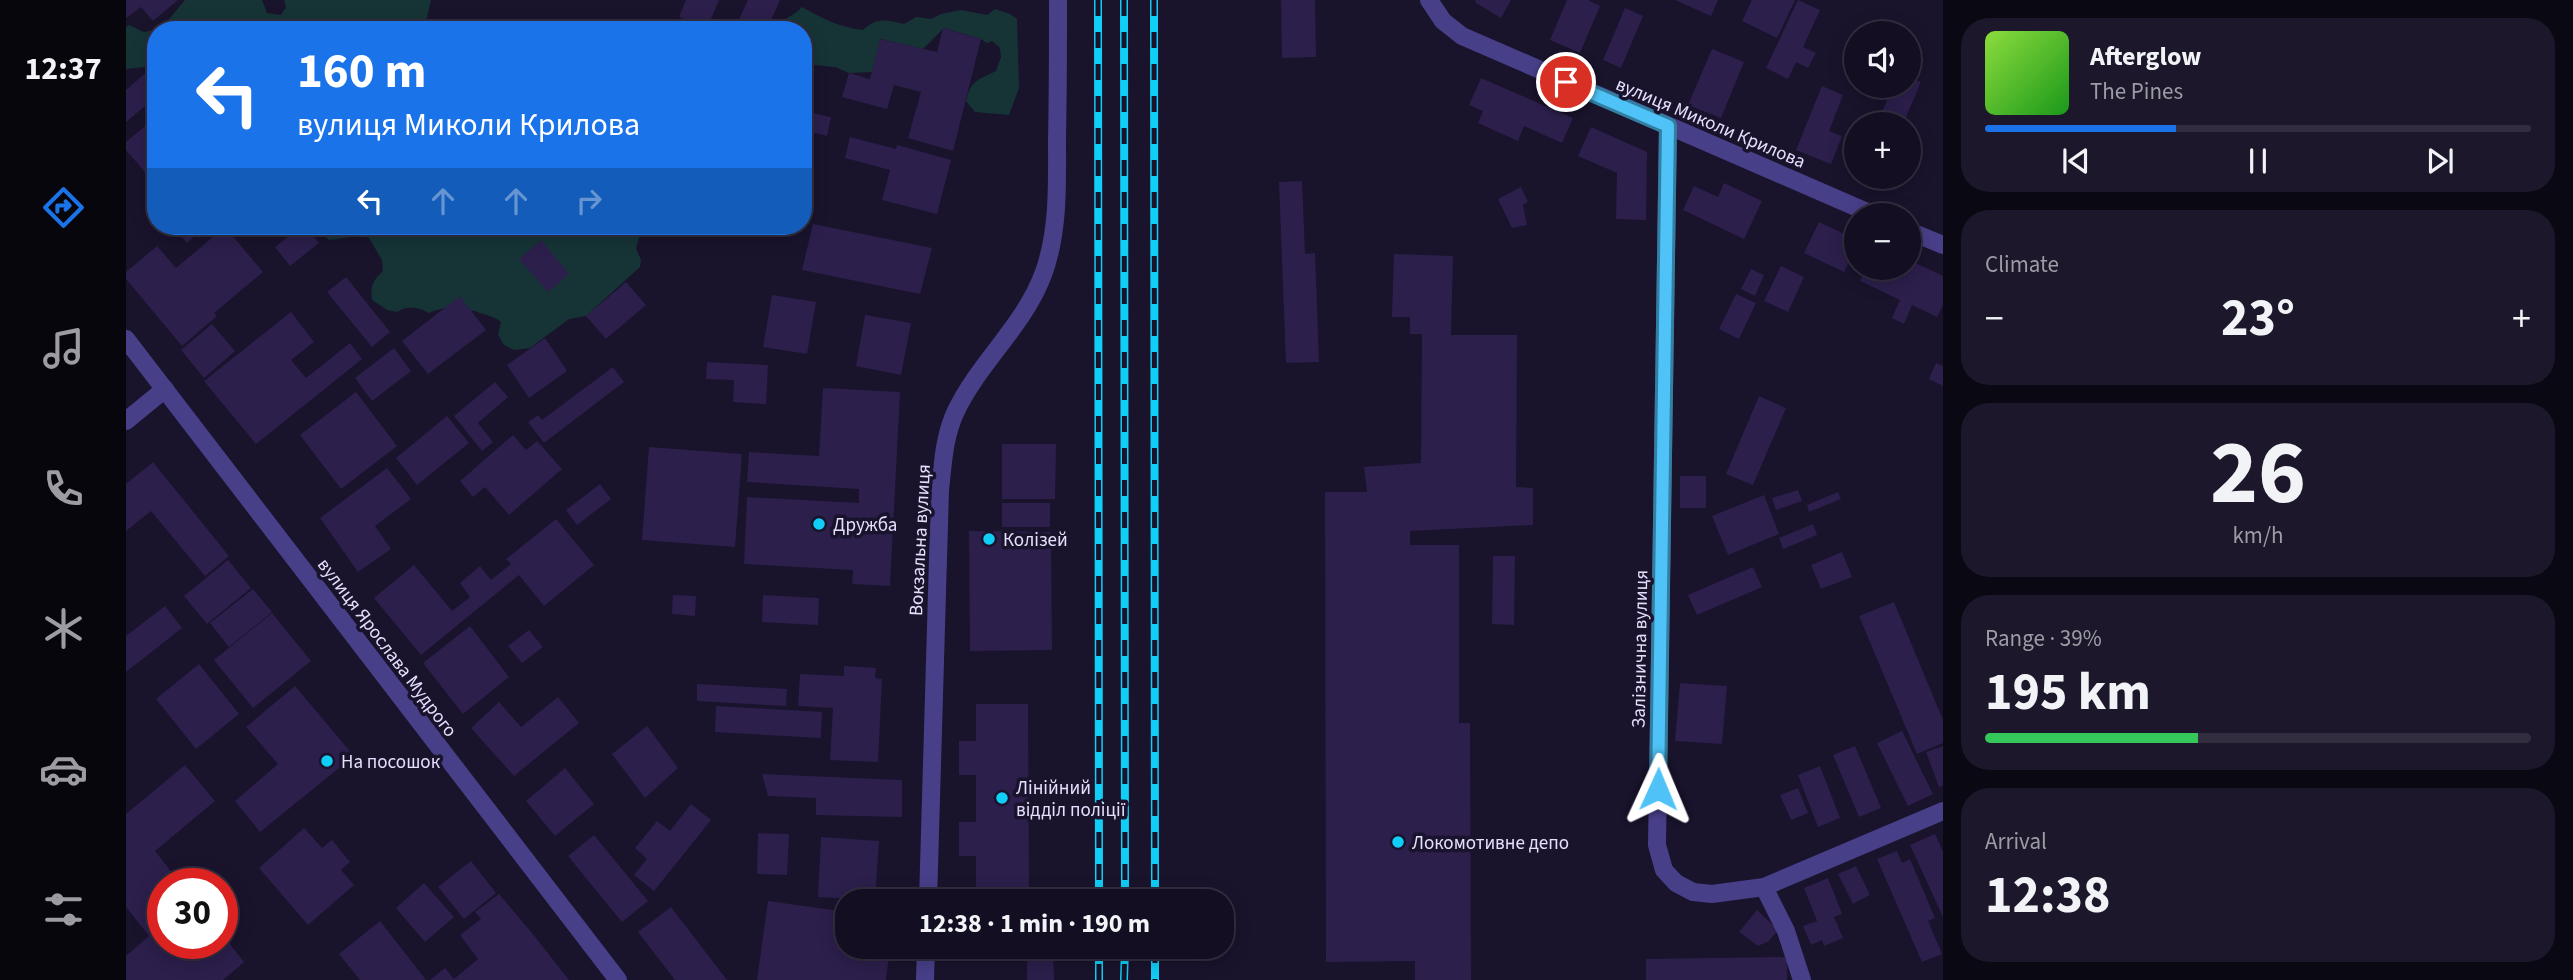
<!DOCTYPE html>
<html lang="en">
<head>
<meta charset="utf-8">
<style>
	:root { --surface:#130e21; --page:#1c172a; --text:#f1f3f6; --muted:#9d9ca5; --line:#322e3f; --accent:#1a73e8 }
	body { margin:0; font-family:"Source Sans 3",sans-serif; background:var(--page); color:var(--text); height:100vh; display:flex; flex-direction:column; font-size:26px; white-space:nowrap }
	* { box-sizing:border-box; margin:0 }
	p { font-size:23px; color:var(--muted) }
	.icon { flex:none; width:38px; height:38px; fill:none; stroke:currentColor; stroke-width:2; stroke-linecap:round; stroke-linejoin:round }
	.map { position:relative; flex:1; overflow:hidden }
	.sheet { display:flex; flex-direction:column; gap:18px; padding:18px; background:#0a0812; width:630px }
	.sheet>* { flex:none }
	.banner { position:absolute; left:21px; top:21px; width:665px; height:214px; border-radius:28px; box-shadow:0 4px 18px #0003,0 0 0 2px var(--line); background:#1a73e8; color:#fff; overflow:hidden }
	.controls { position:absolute; left:1718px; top:21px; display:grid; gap:14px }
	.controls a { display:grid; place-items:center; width:77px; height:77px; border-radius:50%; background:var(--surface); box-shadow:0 4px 18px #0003,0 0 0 2px var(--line); font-size:35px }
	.speed { position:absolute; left:21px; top:868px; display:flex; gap:14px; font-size:35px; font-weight:700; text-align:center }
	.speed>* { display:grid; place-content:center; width:91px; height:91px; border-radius:50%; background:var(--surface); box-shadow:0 4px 18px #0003,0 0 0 2px var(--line); line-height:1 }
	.speed .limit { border:10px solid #d22; background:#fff; color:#111 }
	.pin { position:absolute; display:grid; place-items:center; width:60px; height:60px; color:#fff; margin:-30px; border:4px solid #fff; border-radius:50%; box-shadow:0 2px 7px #0007 }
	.me { position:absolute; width:77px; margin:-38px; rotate:1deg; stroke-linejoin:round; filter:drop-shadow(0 0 5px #0008) }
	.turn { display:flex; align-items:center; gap:24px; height:147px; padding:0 35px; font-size:32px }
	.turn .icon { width:91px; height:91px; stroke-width:2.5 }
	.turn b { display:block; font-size:49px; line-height:60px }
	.lanes { display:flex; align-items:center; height:66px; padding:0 35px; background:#0003; justify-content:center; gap:35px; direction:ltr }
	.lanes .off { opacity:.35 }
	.big { font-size:52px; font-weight:700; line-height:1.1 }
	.sheet .tile { flex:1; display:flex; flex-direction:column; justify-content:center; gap:10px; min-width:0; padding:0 24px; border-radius:28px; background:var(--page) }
	.sheet .dial { align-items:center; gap:0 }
	.dial b { font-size:91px; line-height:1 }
	.song { display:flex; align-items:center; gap:21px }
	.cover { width:84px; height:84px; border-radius:10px; background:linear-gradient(135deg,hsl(90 70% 55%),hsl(120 70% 35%)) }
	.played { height:7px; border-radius:4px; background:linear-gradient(90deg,var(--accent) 35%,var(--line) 35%) }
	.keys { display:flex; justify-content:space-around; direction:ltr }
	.heat { display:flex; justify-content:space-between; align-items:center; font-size:38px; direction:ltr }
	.charge { height:10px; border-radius:5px; background:linear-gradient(90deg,#34c759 39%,var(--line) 0) }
	.trip { position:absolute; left:709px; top:889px; width:399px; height:70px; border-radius:28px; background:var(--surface); box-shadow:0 4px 18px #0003,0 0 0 2px var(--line); font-weight:700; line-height:70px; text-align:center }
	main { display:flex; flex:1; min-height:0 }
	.menu { display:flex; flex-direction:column; width:126px; justify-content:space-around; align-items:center; background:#08060d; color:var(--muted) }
	.menu .icon { width:49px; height:49px }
	.menu .current { color:var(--accent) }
	.menu b { font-size:32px; color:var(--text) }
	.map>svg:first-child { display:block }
	.green { fill:#163436 }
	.building { fill:#2c1f4c }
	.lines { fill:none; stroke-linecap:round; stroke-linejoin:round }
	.minor { stroke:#483f89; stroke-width:18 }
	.tertiary { stroke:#483f89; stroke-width:18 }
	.rail-casing { stroke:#11cef7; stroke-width:8 }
	.rail { stroke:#19132c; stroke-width:5; stroke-dasharray:16; stroke-linecap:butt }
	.route-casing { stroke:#337fa1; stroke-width:18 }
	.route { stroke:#4fc3f7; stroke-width:12 }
	.poi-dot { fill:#11cef7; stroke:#19132c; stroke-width:2.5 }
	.labels { text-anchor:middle; stroke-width:7; stroke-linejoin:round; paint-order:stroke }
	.street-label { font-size:19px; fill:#e5dffe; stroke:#19132c }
	.poi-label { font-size:19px; fill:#e5dffe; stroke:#19132c; text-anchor:start }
</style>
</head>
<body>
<main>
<nav class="menu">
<b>12:37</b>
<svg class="icon current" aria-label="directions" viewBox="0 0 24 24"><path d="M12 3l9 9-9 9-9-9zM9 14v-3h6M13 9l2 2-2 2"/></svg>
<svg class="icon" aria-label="music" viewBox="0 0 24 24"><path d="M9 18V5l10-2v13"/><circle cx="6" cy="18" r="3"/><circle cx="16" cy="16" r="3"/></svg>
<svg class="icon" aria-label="phone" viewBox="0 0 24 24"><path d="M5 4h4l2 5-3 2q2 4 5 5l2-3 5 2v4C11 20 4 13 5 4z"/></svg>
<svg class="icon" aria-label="climate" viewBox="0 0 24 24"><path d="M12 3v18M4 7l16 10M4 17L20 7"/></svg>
<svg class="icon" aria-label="car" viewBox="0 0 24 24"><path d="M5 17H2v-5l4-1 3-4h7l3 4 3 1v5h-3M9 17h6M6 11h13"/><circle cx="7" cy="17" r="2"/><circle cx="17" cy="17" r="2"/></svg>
<svg class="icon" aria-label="filters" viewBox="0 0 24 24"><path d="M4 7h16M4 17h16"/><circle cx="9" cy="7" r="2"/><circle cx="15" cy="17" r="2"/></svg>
</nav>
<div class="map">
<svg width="1817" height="980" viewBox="0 0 1817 980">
	<rect width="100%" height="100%" fill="#19132c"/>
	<!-- green -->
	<path class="green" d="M59,0H136L141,13L155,15L160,7L158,0H305L301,18L292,30H30V63L19,67L0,69V27L3,25L18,32L35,29Z
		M676,7C695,18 715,28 737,30C751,17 760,20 778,24L790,17L805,19L815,14L835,10L861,15L869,9L884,14L891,19L893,88L883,115L849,112L840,101C845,79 853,80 870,71L875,57L874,48L866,41L861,43L855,39L818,28L797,49L755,39L746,72L723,73L709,67L677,64V30H647C655,19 667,17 676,7Z
		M195,226H517L510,248L515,260L514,267L460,316L443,319L404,348L388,350L378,345L372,335L375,322C368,316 362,316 354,313C333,306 324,305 303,313C292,307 282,305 271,312L261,310L246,300C244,287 247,280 257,271L256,260L243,238C230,234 217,239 203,240L193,231Z"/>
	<!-- building -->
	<path class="building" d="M0,0H52L27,21L15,7L0,18Z
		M560,0H593L581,28L553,17Z
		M622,0H654L641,30H608Z
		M1155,0H1189L1190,57L1156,58Z
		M1349,0H1385L1375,18L1350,3Z
		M1441,0H1462L1474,6L1454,53L1424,40Z
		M1549,0H1592L1585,16Z
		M1626,0H1669L1651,38L1616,21Z
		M1672,0L1694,10L1677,47L1690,53L1682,68L1670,62L1662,79L1640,68Z
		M1499,8L1517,16L1495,68L1477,60Z
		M817,28L855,39L827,151L782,138L795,92L768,85L761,109L716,97L723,73L744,79L754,39L811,52Z
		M1586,49L1618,62L1595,118L1562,105Z
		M30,64V97L0,122V90Z
		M1783,77L1795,82L1777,124H1751L1767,86H1783Z
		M1355,78L1447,118L1436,143L1398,126L1392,141L1352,123L1357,111L1343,105Z
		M1696,86L1717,95L1703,131L1716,136L1705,164L1670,150Z
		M677,111L705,117L701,136L677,130Z
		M30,117V185L0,150V142Z
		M1465,127L1521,152L1520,220L1490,219L1491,173L1452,156Z
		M724,137L770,149L771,145L825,160L811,214L756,200L764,170L719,158Z
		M1737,177H1775L1769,190Z
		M1176,181L1179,254L1189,253L1193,362L1160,363L1153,182Z
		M1598,183L1636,201L1618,239L1557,210L1568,186L1592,197Z
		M1395,187L1402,202L1397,205L1401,225L1386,228L1372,199Z
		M1693,222L1731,240V245L1718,272L1678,253Z
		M687,224L806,248L794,294L676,270Z
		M46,226H80L61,243Z
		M176,226H180L193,243L164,266L149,247Z
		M99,227L137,272L88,313L91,316L56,346L0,279V272L31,246L50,268Z
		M415,240L443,274L422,292L393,259Z
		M1268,254L1327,256L1325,335H1391L1390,487L1407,488V525L1284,531V545H1333V723H1344L1345,980H1289V961L1200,962L1199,492H1241L1238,467L1295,463L1296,334H1284V317H1266Z
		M1783,260L1817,276V305L1811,317L1786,305L1778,324L1766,318L1774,300L1734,281L1740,268H1783Z
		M1655,266L1678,277L1662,312L1638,301Z
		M1625,269L1638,275L1629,296L1615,289Z
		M220,277L264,332L246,347L201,292Z
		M500,282L520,305L480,339L460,316Z
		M1610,294L1630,303L1613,339L1593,329Z
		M646,295L690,302L681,354L637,347Z
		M334,296L360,330L302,374L276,341Z
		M165,312L188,342L165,360L180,378L224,343L236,359L130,444L78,381Z
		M739,315L785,323L775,375L730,366Z
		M86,324L109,351L78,378L55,350Z
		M419,338L441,371L403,398L381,365Z
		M268,348L285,371L246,401L229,378Z
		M581,362L642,365L640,404L607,402L608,380L580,379Z
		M1810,363L1817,366V386L1803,379Z
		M487,367L498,382L418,443L402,422L412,415L416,420Z
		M369,382L382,397L352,423L367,442L356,451L328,416Z
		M697,388L774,392L764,586L726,584L727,570L618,564L621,497L733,503V489L621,482L623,452L693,456Z
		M230,392L271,446L215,489L174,435Z
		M1633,396L1660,408L1627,485L1600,474Z
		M321,416L343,443L291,485L270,458Z
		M387,435L400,450L411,441L436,469L383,515L359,487L347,497L334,481Z
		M876,444H930L929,499H876Z
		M523,447L616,454L609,547L516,540Z
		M27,462L103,556L79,576L25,511L0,531V484Z
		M261,468L285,499L249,526L265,549L232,572L194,518Z
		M1554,476H1580V508H1554Z
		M474,484L485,499L451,525L440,510Z
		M1672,490L1676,501L1650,510L1646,498Z
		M1712,492L1715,499L1683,512L1681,505Z
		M1638,495L1653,534L1602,555L1586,516Z
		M876,503H924V527H876Z
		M430,519L468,565L418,606L393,575L295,655L248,598L288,565L326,611L344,597L334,583L354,566L365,580L385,564L380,559Z
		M1687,524L1691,535L1657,549L1653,538Z
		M843,531L925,532L926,650L844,651Z
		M1716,552L1726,577L1695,589L1685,565Z
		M1367,556H1389L1388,625L1366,624Z
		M102,560L125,588L81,624L58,596Z
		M1627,567L1636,587L1571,615L1562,595Z
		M127,589L146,612L103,647L84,623Z
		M547,595L570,596L569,616L546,614Z
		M637,595L693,598L692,625L636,622Z
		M1768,602L1817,720V743L1791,754L1733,616Z
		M39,606L56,628L0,672V636Z
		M146,613L185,661L127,708L88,660Z
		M344,626L383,677L337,714L297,663Z
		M403,630L417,647L396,663L382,646Z
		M73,664L113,714L70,749L30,699Z
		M718,666L750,668L749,678L756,679L752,762L704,760L707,708L672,706L674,674L718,676Z
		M1554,683L1601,686L1596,744L1549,741Z
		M571,684L661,689L660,706L571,701Z
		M169,686L228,756L134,832L109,801L152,764L120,727Z
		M432,697L453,723L388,776L345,728L373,702L395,727Z
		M850,704H902L903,890H850V856H833V822H850V775H833V741H850Z
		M590,706L696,712L695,738L589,732Z
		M521,726L552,768L519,798L486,754Z
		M1776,731L1807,794L1782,806L1751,743Z
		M1729,746L1755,808L1733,817L1707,755Z
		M1817,746V786L1813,787L1800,752Z
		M59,765L89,801L29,851L55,884H37V943H96V934L118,962L97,980H0V956L23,936L0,907V814Z
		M1694,766L1714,818L1692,827L1672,775Z
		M439,768L468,804L429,836L400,801Z
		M636,774L776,780V817L690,815V798L642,796Z
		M1672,788L1682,813L1665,820L1654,795Z
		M565,804L585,820L528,891L508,875L521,859L509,848L531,821L544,831Z
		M178,828L196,848L206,840L224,862L215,870L228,885L182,925L133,868Z
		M632,833L663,834L661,875L631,874Z
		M1809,834L1817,852V917L1784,845Z
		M468,835L522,901L496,922L442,856Z
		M695,837L753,841L749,900L692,897Z
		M1771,851L1776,863L1784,859L1809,918L1802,921L1816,954L1796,962L1751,859Z
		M345,861L370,893L338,919L312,887Z
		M1730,866L1744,895L1727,904L1712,874Z
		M1702,878L1716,914L1708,917L1717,938L1698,946L1696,940L1685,945L1677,926L1691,921L1678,888Z
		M298,883L328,917L299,942L270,908Z
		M373,894L406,933L443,980H304L319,968L328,979L352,959L334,935L355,919L349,912Z
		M642,901L721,912V947H764L760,980H631Z
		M545,907L601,980H549L512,932Z
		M1631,910L1652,930L1643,941L1632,946L1613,932Z
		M254,921L300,980H234L213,954Z
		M901,947H927L928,980H901Z
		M1661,957V980H1520V959Z"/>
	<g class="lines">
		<!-- minor -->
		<path class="minor" d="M1542,126L1531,845L1538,870L1550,883L1567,892L1586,894L1638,887L1817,811
			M0,421L39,389
			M1638,887L1660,931L1676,980"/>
		<!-- tertiary -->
		<path class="tertiary" d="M1303,0L1317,21L1336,36L1748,215
			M1783,231L1817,245
			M0,339L492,980
			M802,901L814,490C817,463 818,436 830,411C854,361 899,325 918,272C933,229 931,183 931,139C932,93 932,46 932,0
			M799,980L800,947"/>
		<defs>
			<path id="rail" d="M972,0L973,901
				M998,0L999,901
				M1028,0L1029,901
				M1029,947V980
				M973,980V947
				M998,980L999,947"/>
		</defs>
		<!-- rail casing -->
		<use href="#rail" class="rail-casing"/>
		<!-- rail -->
		<use href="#rail" class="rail"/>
	</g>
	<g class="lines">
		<defs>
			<path id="route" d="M1440,82L1542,126L1532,789"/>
		</defs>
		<!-- route casing -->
		<use href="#route" class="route-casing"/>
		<!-- route -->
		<use href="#route" class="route"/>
	</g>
	<!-- markers -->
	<g class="poi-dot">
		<circle cx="693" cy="524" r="7"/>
		<circle cx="863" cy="539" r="7"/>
		<circle cx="201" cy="761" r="7"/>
		<circle cx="876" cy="798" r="7"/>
		<circle cx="1272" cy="842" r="7"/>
	</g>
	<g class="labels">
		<!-- street labels -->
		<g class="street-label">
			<text transform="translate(1585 122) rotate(23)" y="7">вулиця Миколи Крилова</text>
			<text transform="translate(793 540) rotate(-87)" y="7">Вокзальна вулиця</text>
			<text transform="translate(262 647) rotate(53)" y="7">вулиця Ярослава Мудрого</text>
			<text transform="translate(1513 649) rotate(-89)" y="7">Залізнична вулиця</text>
		</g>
		<!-- poi labels -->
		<g class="poi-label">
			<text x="707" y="531">Дружба</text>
			<text x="877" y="546">Колізей</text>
			<text x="215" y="768">На посошок</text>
			<text x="890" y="794">Лінійний<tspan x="890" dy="22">відділ поліції</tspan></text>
			<text x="1286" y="849">Локомотивне депо</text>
		</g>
	</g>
</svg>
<div class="controls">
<a><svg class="icon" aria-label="sound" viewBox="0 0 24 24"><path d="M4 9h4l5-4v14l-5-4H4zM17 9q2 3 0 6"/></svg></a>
<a>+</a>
<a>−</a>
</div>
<div class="speed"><div class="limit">30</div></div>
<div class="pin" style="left:1440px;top:82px;background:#d93025"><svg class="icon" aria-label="arrive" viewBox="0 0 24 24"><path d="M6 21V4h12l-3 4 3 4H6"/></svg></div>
<svg class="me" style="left:1532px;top:789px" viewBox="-20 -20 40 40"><path d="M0-17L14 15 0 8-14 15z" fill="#4fc3f7" stroke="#fff" stroke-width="4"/></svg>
<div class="trip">12:38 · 1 min · 190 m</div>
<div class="banner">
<div class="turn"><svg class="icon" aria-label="left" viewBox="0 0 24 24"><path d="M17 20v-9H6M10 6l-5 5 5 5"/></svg><div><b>160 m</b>вулиця Миколи Крилова</div></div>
<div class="lanes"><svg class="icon" aria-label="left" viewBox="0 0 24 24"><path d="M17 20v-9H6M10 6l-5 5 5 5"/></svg><svg class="icon off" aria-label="ahead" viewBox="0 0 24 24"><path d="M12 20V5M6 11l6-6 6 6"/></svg><svg class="icon off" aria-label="ahead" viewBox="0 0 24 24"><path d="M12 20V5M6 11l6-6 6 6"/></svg><svg class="icon off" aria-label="right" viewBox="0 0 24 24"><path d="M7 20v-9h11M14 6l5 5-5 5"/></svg></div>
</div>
</div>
<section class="sheet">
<div class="tile">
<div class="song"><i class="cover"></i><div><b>Afterglow</b><p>The Pines</p></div></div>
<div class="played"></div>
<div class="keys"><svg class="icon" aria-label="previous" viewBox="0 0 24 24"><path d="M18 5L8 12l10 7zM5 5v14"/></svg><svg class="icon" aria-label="pause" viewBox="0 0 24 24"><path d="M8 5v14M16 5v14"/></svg><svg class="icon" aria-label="next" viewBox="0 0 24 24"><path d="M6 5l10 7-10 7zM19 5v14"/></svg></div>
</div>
<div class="tile"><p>Climate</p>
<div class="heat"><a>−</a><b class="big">23°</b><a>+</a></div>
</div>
<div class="tile dial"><b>26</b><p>km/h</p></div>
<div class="tile"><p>Range · 39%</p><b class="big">195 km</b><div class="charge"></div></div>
<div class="tile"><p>Arrival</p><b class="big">12:38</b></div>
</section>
</main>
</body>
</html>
